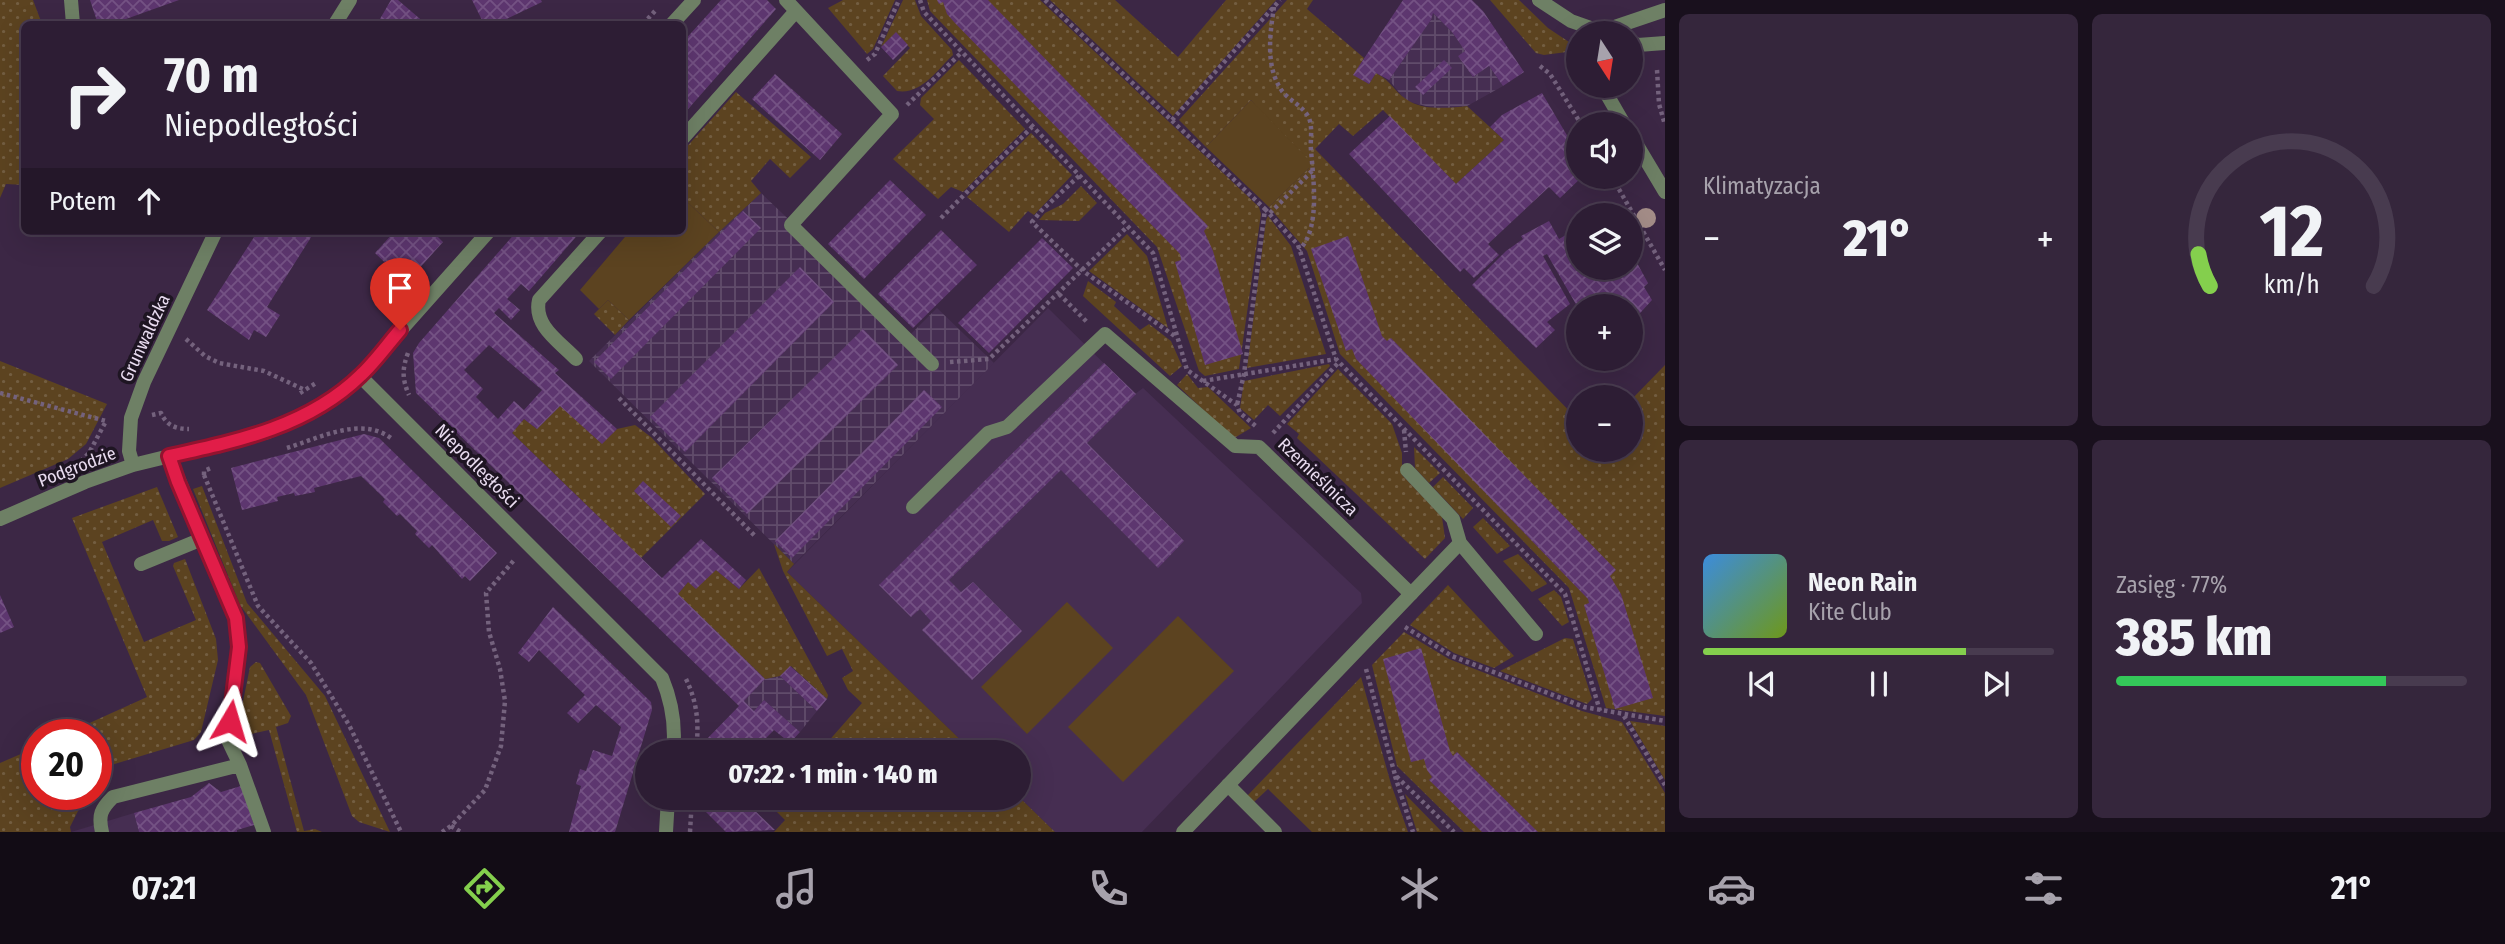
<!DOCTYPE html>
<html lang="pl">
<head>
<meta charset="utf-8">
<style>
	:root { --surface:#2d1d34; --page:#35263c; --text:#f1f3f6; --muted:#a7a2ac; --line:#483b4f; --accent:#84cf4d }
	body { margin:0; font-family:"Fira Sans Condensed",sans-serif; background:var(--page); color:var(--text); height:100vh; display:flex; flex-direction:column; font-size:26px; white-space:nowrap }
	* { box-sizing:border-box; margin:0 }
	p { font-size:23px; color:var(--muted) }
	.icon { flex:none; width:38px; height:38px; fill:none; stroke:currentColor; stroke-width:2; stroke-linecap:round; stroke-linejoin:round }
	.map { position:relative; flex:1; overflow:hidden }
	.side { display:flex; flex-direction:column; gap:14px; padding:14px; background:#19101d; width:840px }
	.side>* { flex:none }
	.banner { position:absolute; left:21px; top:21px; width:665px; height:214px; border-radius:10px; box-shadow:0 7px 28px #0002,0 0 0 2px var(--line); background:#2d1d34; color:var(--text); overflow:hidden }
	.needle { width:46px; rotate:168deg }
	.fabs { position:absolute; left:1566px; top:21px; display:grid; gap:14px }
	.fabs a { display:grid; place-items:center; width:77px; height:77px; border-radius:50%; background:var(--surface); box-shadow:0 7px 28px #0002,0 0 0 2px var(--line); font-size:35px }
	.speed { position:absolute; left:21px; top:719px; display:flex; gap:14px; font-size:35px; font-weight:700; text-align:center }
	.speed>* { display:grid; place-content:center; width:91px; height:91px; border-radius:50%; background:var(--surface); box-shadow:0 7px 28px #0002,0 0 0 2px var(--line); line-height:1 }
	.speed .limit { border:10px solid #d22; background:#fff; color:#111 }
	.pin { position:absolute; display:grid; place-items:center; width:60px; height:60px; color:#fff; margin:-72px -30px; border-radius:50% 50% 50% 0; rotate:-45deg; box-shadow:0 0 7px #0007 }
	.pin .icon { rotate:45deg }
	.me { position:absolute; width:77px; margin:-38px; rotate:7deg; stroke-linejoin:round; filter:drop-shadow(0 0 5px #0008) }
	.turn { display:flex; align-items:center; gap:24px; height:147px; padding:0 28px; font-size:32px }
	.turn .icon { width:91px; height:91px; stroke-width:2.5 }
	.turn b { display:block; font-size:49px; line-height:60px }
	.then { display:flex; align-items:center; height:66px; padding:0 28px; background:#0003; gap:14px; font-size:26px }
	.big { font-size:52px; font-weight:800; line-height:1.1 }
	.side .card { flex:1; display:flex; flex-direction:column; justify-content:center; gap:10px; min-width:0; padding:0 24px; border-radius:10px; background:var(--page) }
	.side .dial { align-items:center; gap:0 }
	.dial svg { height:182px; overflow:visible; fill:none; stroke:var(--line); stroke-width:7; stroke-linecap:round; text-anchor:middle }
	.dial text { fill:var(--text); stroke:none }
	.song { display:flex; align-items:center; gap:21px }
	.cover { width:84px; height:84px; border-radius:10px; background:linear-gradient(135deg,hsl(210 70% 55%),hsl(80 70% 35%)) }
	.played { height:7px; border-radius:4px; background:linear-gradient(90deg,var(--accent) 75%,var(--line) 75%) }
	.keys { display:flex; justify-content:space-around; direction:ltr }
	.heat { display:flex; justify-content:space-between; align-items:center; font-size:38px; direction:ltr }
	.charge { height:10px; border-radius:5px; background:linear-gradient(90deg,#34c759 77%,var(--line) 0) }
	.side .tiles { flex:1; display:grid; gap:14px; grid-template-columns:repeat(2,1fr) }
	.trip { position:absolute; left:635px; top:740px; width:396px; height:70px; border-radius:35px; background:var(--surface); box-shadow:0 7px 28px #0002,0 0 0 2px var(--line); font-weight:800; line-height:70px; text-align:center }
	.tabs { display:flex; height:112px; justify-content:space-around; align-items:center; background:#120c15; color:var(--muted) }
	.tabs .icon { width:49px; height:49px }
	.tabs .current { color:var(--accent) }
	.tabs b { font-size:32px; color:var(--text) }
	main { display:flex; flex:1; min-height:0 }
	.map>svg:first-child { display:block }
	.built { fill:#462e52 }
	.industrial { fill:url(#industrial-grid) }
	.grass { fill:url(#grass-dots) }
	.park { fill:#5c4320 }
	.building { fill:url(#building-cross-hatch); fill-rule:evenodd }
	.lines { fill:none; stroke-linecap:round; stroke-linejoin:round }
	.path { stroke:#74627d; stroke-width:4.5; stroke-dasharray:3.5 3.5; stroke-linecap:butt }
	.lane { stroke:#6e8065; stroke-width:14 }
	.street { stroke:#6e8065; stroke-width:14 }
	.tree { fill:#a48d88 }
	.route-casing { stroke:#92132f; stroke-width:18 }
	.route { stroke:#e11d48; stroke-width:12 }
	.labels { text-anchor:middle; stroke-width:7; stroke-linejoin:round; paint-order:stroke }
	.street-label { font-size:18px; fill:#e9dcf0; stroke:#1e1522 }
</style>
</head>
<body>
<main>
<div class="map">
<svg width="1665" height="832" viewBox="0 0 1665 832">
	<defs>
		<pattern id="industrial-grid" width="8" height="8" patternUnits="userSpaceOnUse" patternTransform="scale(1.75)"><rect width="8" height="8" fill="#462e52"/><path d="M0 4h8M4 0v8" fill="none" stroke="#614c6b"/></pattern>
		<pattern id="grass-dots" width="8" height="8" patternUnits="userSpaceOnUse" patternTransform="scale(1.75)"><rect width="8" height="8" fill="#5c4320"/><path d="M2 2h.1M6 6h.1" fill="none" stroke="#735e41" stroke-width="1.8" stroke-linecap="round"/></pattern>
		<pattern id="building-cross-hatch" width="8" height="8" patternUnits="userSpaceOnUse" patternTransform="scale(1.75)"><rect width="8" height="8" fill="#5d366f"/><path d="M0 0l8 8M0 8l8-8" fill="none" stroke="#745284"/></pattern>
	</defs>
	<rect width="100%" height="100%" fill="#3c2745"/>
	<!-- built -->
	<path class="built" d="M1048,308L1135,394L1143,388L1361,593L1362,603L1142,832H1055L1019,797L1018,752H973L787,572Z
		M134,813L139,832H71Z"/>
	<!-- industrial -->
	<path class="industrial" d="M1433,13L1452,32L1465,51L1458,56L1473,77L1489,66L1503,86L1467,106L1438,109L1406,101L1389,80L1431,20Z
		M761,193L910,335L937,308L994,363L794,564L589,361L719,232Z
		M780,676L817,711L800,732L764,700L754,711L744,701L765,679Z"/>
	<!-- grass -->
	<path class="grass" d="M0,0H33L42,24H24V185L6,184L0,198Z
		M843,0H895L873,49L867,54L828,8Z
		M903,0H915L921,16L952,50L953,55C936,71 921,95 897,91L883,76L910,48L896,33L881,47Z
		M927,0H1040L1259,207L1261,214L1239,369L1205,376L1199,371L1157,247L930,11Z
		M1050,0H1115L1178,57L1226,0H1276L1173,116Z
		M1287,0H1313L1307,9L1364,58L1354,75L1369,84L1376,73C1392,82 1393,90 1406,99C1421,111 1450,108 1467,106L1504,140L1456,184L1383,110L1353,136L1339,124L1315,149L1578,420V450H1631V400L1665,365V716L1606,708L1569,588L1340,354L1307,251L1269,207L1309,168L1251,100L1206,147L1179,120Z
		M1490,0H1519L1548,28L1572,44L1574,51L1544,55L1536,53Z
		M959,60L1025,129L963,192L951,187L938,199L893,159L934,119L920,105L921,98Z
		M736,92L811,157L790,178L770,159L751,181L761,193L719,232L683,198L682,152Z
		M1031,133L1072,175L1034,215L1028,211L1009,232L967,197Z
		M1081,186L1097,203L1079,221L1039,220L1045,213L1063,204Z
		M1268,216L1291,246L1326,354L1247,368L1266,220Z
		M1127,234L1147,256L1168,328L1089,271Z
		M1088,281L1116,302L1114,306L1140,330L1149,324L1171,341L1182,366L1170,376L1083,296Z
		M608,300L629,320L615,335L594,314Z
		M0,361L107,404L86,444L68,459L0,488Z
		M1329,364L1330,366L1280,416L1268,405L1254,420L1240,408L1244,381Z
		M1338,369L1392,424L1402,453V475L1442,517L1445,538L1425,559L1297,438L1299,434L1287,424Z
		M1187,374L1198,388L1208,387L1251,428L1236,437L1231,436L1177,385Z
		M560,406L602,443L617,429L635,425L651,437L705,494L641,558L512,433L524,419L537,429Z
		M1414,447L1440,473L1429,483L1415,468Z
		M1443,477L1473,508L1463,519L1433,487Z
		M202,486L247,603L325,696L390,832L359,822L352,816L306,695L240,605L193,489Z
		M157,487L178,537L169,541H162L153,520L102,542L144,642L196,620L173,566L174,563L185,559L216,639L218,660L201,732L194,740L98,769L96,773V735H63L147,697L72,518Z
		M1483,518L1510,546L1497,554L1473,527Z
		M774,544L794,564L787,572L973,752H799L792,746L801,738L819,752L862,703L848,690L842,678L853,671L842,649L827,656L783,571Z
		M1518,554L1546,582L1547,584L1532,592L1503,561Z
		M759,568L828,695L827,699L791,666L780,676L765,679L678,594L688,582L716,570L739,589Z
		M1448,585L1514,656L1494,668L1454,653L1410,625Z
		M1554,590L1561,597L1569,622L1562,626L1538,599Z
		M1404,632L1449,659L1582,711L1622,722L1665,793V832H1464L1397,766L1372,665Z
		M1565,638L1573,639L1592,699L1587,704L1500,671Z
		M256,662L260,663L291,716L288,723L276,727L304,831L315,829L322,832H297L269,730L251,734L242,730L239,721L250,667Z
		M1361,677L1391,784L1408,832H1312L1268,789L1254,802L1247,796Z
		M1630,721L1665,726V780Z
		M37,747V794L86,795L70,827L71,832H0V763Z
		M1405,794L1442,832H1417Z
		M1019,797L1055,832H774L785,820L776,811L788,798Z"/>
	<!-- park -->
	<path class="park" d="M1251,100L1310,161L1309,168L1269,207L1206,147Z
		M683,198L719,232L629,320L608,300L599,309L580,290L630,231H682Z
		M1067,602L1113,648L1027,734L981,687Z
		M1178,616L1234,671L1123,782L1068,727Z"/>
	<!-- building -->
	<path class="building" d="M90,0H179L112,24H98Z
		M391,0H398L426,24H377Z
		M472,0H541L542,2L496,24H484Z
		M721,0H767L776,9L682,116V43Z
		M937,0H988L1208,226L1204,231L1213,251L1243,354L1205,365L1175,262L1181,260L1180,254L954,22L947,14L943,2L939,4Z
		M1403,0H1472L1483,11L1524,72L1503,86L1489,66L1473,77L1458,56L1465,51L1452,32L1433,13L1431,20L1389,80L1376,73L1369,84L1353,75Z
		M896,32L908,45L893,60L881,47Z
		M1444,60L1452,68L1423,95L1415,87Z
		M775,74L842,134L820,160L752,99Z
		M1542,93L1578,154V177H1582L1560,198L1549,187L1488,244L1499,255L1474,278L1464,268L1460,272L1349,154L1390,116L1456,184L1504,140L1490,127L1502,115Z
		M890,180L926,215L864,279L828,244Z
		M743,211L761,228L611,379L594,362Z
		M1549,221L1559,239L1571,232L1578,245V268H1631L1637,263L1648,283L1644,287L1652,300L1631,323V306H1577L1547,254L1543,256L1570,304L1547,322L1555,330L1536,348L1472,285L1506,251L1523,239L1521,236Z
		M941,230L977,265L913,328L878,294Z
		M258,231H315L267,307L280,315L266,337L254,330L249,340L207,310Z
		M395,231H432L443,242L406,283L375,253Z
		M517,231H581L529,291L521,284L507,299L520,310L511,320L499,308L494,313L559,370L555,373L617,429L602,444L560,406L537,429L524,419L512,433L662,578L701,539L746,580L739,589L716,570L696,589L688,582L678,594L765,679L744,701L754,711L764,700L800,732L790,743L774,730L752,752H715L704,742L739,706L416,393L413,353L419,343ZM489,345L542,390L524,410L514,401L498,419L476,397L483,389L464,370Z
		M1348,236L1382,336L1387,341L1391,338L1616,570L1610,576L1621,594L1653,698L1615,709L1584,605L1589,603L1588,599L1356,359L1352,349L1346,351L1311,249Z
		M1042,238L1073,268L989,353L958,323Z
		M800,267L834,302L685,452L650,417Z
		M863,329L898,365L747,514L712,478Z
		M1104,363L1136,394L1087,443L1184,541L1158,568L1061,470L949,580L961,592L973,582L1022,631L972,680L922,630L931,621L920,609L911,617L879,585Z
		M924,390L942,407L792,558L775,541Z
		M364,434L379,438L497,553L470,581L465,576L462,579L432,545L429,548L415,534L417,531L400,514L397,516L383,502L385,499L361,476L314,488L315,492L295,496L294,493L277,497L278,501L242,510L231,468Z
		M643,481L681,516L671,527L634,491Z
		M0,595L14,627L0,633Z
		M553,607L651,702L652,710L615,832H569L581,786L576,784L580,769L586,771L593,750L612,756L621,727L596,705L578,723L567,713L585,695L539,650L529,662L518,653Z
		M1421,648L1450,751L1453,756L1457,752L1538,832H1482L1429,780L1432,777L1427,770L1424,759L1411,762L1383,659Z
		M790,666L827,699L817,711L780,676Z
		M209,783L221,792L241,786L254,825L237,830V832H139L134,813L191,797Z
		M702,798H751L746,802L775,830L726,832L704,810L709,805Z
		M763,798H784L786,800L776,811Z"/>
	<g class="lines">
		<!-- path -->
		<path class="path" d="M920,0L924,12L1153,253L1187,370L1237,405L1240,413L1258,428
			M1045,0L1265,209L1244,374L1237,405
			M1274,7C1270,33 1265,67 1282,91C1290,101 1303,106 1309,118C1313,129 1310,139 1311,150C1313,178 1321,229 1299,250
			M643,24L655,11
			M867,60L875,54L899,0
			M1540,66L1550,74L1581,124
			M1657,70L1659,104L1665,125
			M907,105L962,52
			M1172,120L1280,0
			M1079,176L1041,211L1032,222L1083,271L1176,337
			M1612,177L1665,270
			M1265,209L1298,245L1336,359L1565,594L1600,711
			M1270,213L1313,170
			M941,218L1032,127
			M1059,294L1088,323
			M186,339L205,356L219,363L264,371L305,390
			M408,353C402,369 402,379 409,395
			M950,362L989,359L1127,227
			M1203,381L1336,359
			M0,393L106,421L89,453L81,461
			M300,393L316,383
			M619,398L755,536
			M152,415L161,413C167,426 176,429 189,429
			M1404,430L1406,452
			M1273,433L1339,362
			M287,448C319,438 361,416 391,438
			M204,475V471L211,468
			M204,475L258,606L311,663L349,725L401,832
			M1405,627L1452,656L1584,707L1665,721
			M1366,669L1395,775L1454,832
			M686,679C698,704 699,725 696,752
			M1624,716L1665,785
			M1395,776L1413,832
			M451,826L461,832
			M442,832L451,826L485,790L501,746L505,701L500,669L489,632L486,593L515,559
			M690,832L692,798"/>
		<!-- lane -->
		<path class="lane" d="M71,0L73,24
			M786,0L892,114L791,225L932,364
			M1602,86L1624,124
			M1631,135L1665,192
			M682,139L796,11
			M576,359C560,342 533,326 539,300L601,231
			M169,456L236,618L239,647L228,740L240,765L264,832
			M1407,470L1453,519L1460,543
			M141,564L202,539
			M1411,594L1460,543L1536,634
			M1228,785L1275,832
			M102,832C98,815 101,809 113,797L240,765"/>
		<!-- street -->
		<path class="street" d="M1539,0L1571,21L1605,33
			M335,24L350,0
			M672,24L694,0
			M1600,32L1665,10
			M1631,42L1638,45L1665,43
			M360,376L662,678C672,702 676,726 673,752
			M133,465L129,451L131,418L144,382L216,231
			M913,507L988,433L1007,427L1105,334L1235,446L1259,447L1411,594L1183,832
			M0,519L85,482L133,465L268,432L320,408L360,376L489,231
			M666,832L668,798"/>
	</g>
	<!-- trees -->
	<circle class="tree" cx="1646" cy="218" r="10"/>
	<g class="lines">
		<defs>
			<path id="route" d="M230,721L239,647L236,618L178,482L169,456C238,441 309,426 361,375C375,362 387,345 400,330"/>
		</defs>
		<!-- route casing -->
		<use href="#route" class="route-casing"/>
		<!-- route -->
		<use href="#route" class="route"/>
	</g>
	<g class="labels">
		<!-- street labels -->
		<g class="street-label">
			<text transform="translate(145 338) rotate(-65)" y="6">Grunwaldzka</text>
			<text transform="translate(477 466) rotate(45)" y="6">Niepodległości</text>
			<text transform="translate(77 467) rotate(-21)" y="6">Podgrodzie</text>
			<text transform="translate(1318 477) rotate(44)" y="6">Rzemieślnicza</text>
		</g>
	</g>
</svg>
<div class="fabs">
<a><svg class="needle" viewBox="-14 -14 28 28"><path d="M0-13l5 13h-10z" fill="#e53935"/><path d="M0 13l5-13h-10z" fill="#a7a2ac"/></svg></a>
<a><svg class="icon" aria-label="sound" viewBox="0 0 24 24"><path d="M4 9h4l5-4v14l-5-4H4zM17 9q2 3 0 6"/></svg></a>
<a><svg class="icon" aria-label="layers" viewBox="0 0 24 24"><path d="M12 4l9 5-9 5-9-5zM3 14l9 5 9-5"/></svg></a>
<a>+</a>
<a>−</a>
</div>
<div class="speed"><div class="limit">20</div></div>
<div class="pin" style="left:400px;top:330px;background:#d93025"><svg class="icon" aria-label="arrive" viewBox="0 0 24 24"><path d="M6 21V4h12l-3 4 3 4H6"/></svg></div>
<svg class="me" style="left:230px;top:721px" viewBox="-20 -20 40 40"><path d="M0-17L14 15 0 8-14 15z" fill="#e11d48" stroke="#fff" stroke-width="4"/></svg>
<div class="trip">07:22 · 1 min · 140 m</div>
<div class="banner">
<div class="turn"><svg class="icon" aria-label="right" viewBox="0 0 24 24"><path d="M7 20v-9h11M14 6l5 5-5 5"/></svg><div><b>70 m</b>Niepodległości</div></div>
<div class="then">Potem<svg class="icon" aria-label="ahead" viewBox="0 0 24 24"><path d="M12 20V5M6 11l6-6 6 6"/></svg></div>
</div>
</div>
<section class="side">
<div class="tiles">
<div class="card"><p>Klimatyzacja</p>
<div class="heat"><a>−</a><b class="big">21°</b><a>+</a></div>
</div>
<div class="card dial"><svg viewBox="0 0 100 80">
<path d="M14 69A42 42 0 1 1 86 69"/>
<path d="M14 69A42 42 0 0 1 9 55" stroke="#84cf4d"/>
<text x="50" y="56" font-size="32" font-weight="700">12</text>
<text x="50" y="72" font-size="11">km/h</text>
</svg></div>
<div class="card">
<div class="song"><i class="cover"></i><div><b>Neon Rain</b><p>Kite Club</p></div></div>
<div class="played"></div>
<div class="keys"><svg class="icon" aria-label="previous" viewBox="0 0 24 24"><path d="M18 5L8 12l10 7zM5 5v14"/></svg><svg class="icon" aria-label="pause" viewBox="0 0 24 24"><path d="M8 5v14M16 5v14"/></svg><svg class="icon" aria-label="next" viewBox="0 0 24 24"><path d="M6 5l10 7-10 7zM19 5v14"/></svg></div>
</div>
<div class="card"><p>Zasięg · 77%</p><b class="big">385 km</b><div class="charge"></div></div>
</div>
</section>
</main>
<nav class="tabs">
<b>07:21</b>
<svg class="icon current" aria-label="directions" viewBox="0 0 24 24"><path d="M12 3l9 9-9 9-9-9zM9 14v-3h6M13 9l2 2-2 2"/></svg>
<svg class="icon" aria-label="music" viewBox="0 0 24 24"><path d="M9 18V5l10-2v13"/><circle cx="6" cy="18" r="3"/><circle cx="16" cy="16" r="3"/></svg>
<svg class="icon" aria-label="phone" viewBox="0 0 24 24"><path d="M5 4h4l2 5-3 2q2 4 5 5l2-3 5 2v4C11 20 4 13 5 4z"/></svg>
<svg class="icon" aria-label="climate" viewBox="0 0 24 24"><path d="M12 3v18M4 7l16 10M4 17L20 7"/></svg>
<svg class="icon" aria-label="car" viewBox="0 0 24 24"><path d="M5 17H2v-5l4-1 3-4h7l3 4 3 1v5h-3M9 17h6M6 11h13"/><circle cx="7" cy="17" r="2"/><circle cx="17" cy="17" r="2"/></svg>
<svg class="icon" aria-label="filters" viewBox="0 0 24 24"><path d="M4 7h16M4 17h16"/><circle cx="9" cy="7" r="2"/><circle cx="15" cy="17" r="2"/></svg>
<b>21°</b>
</nav>
</body>
</html>
